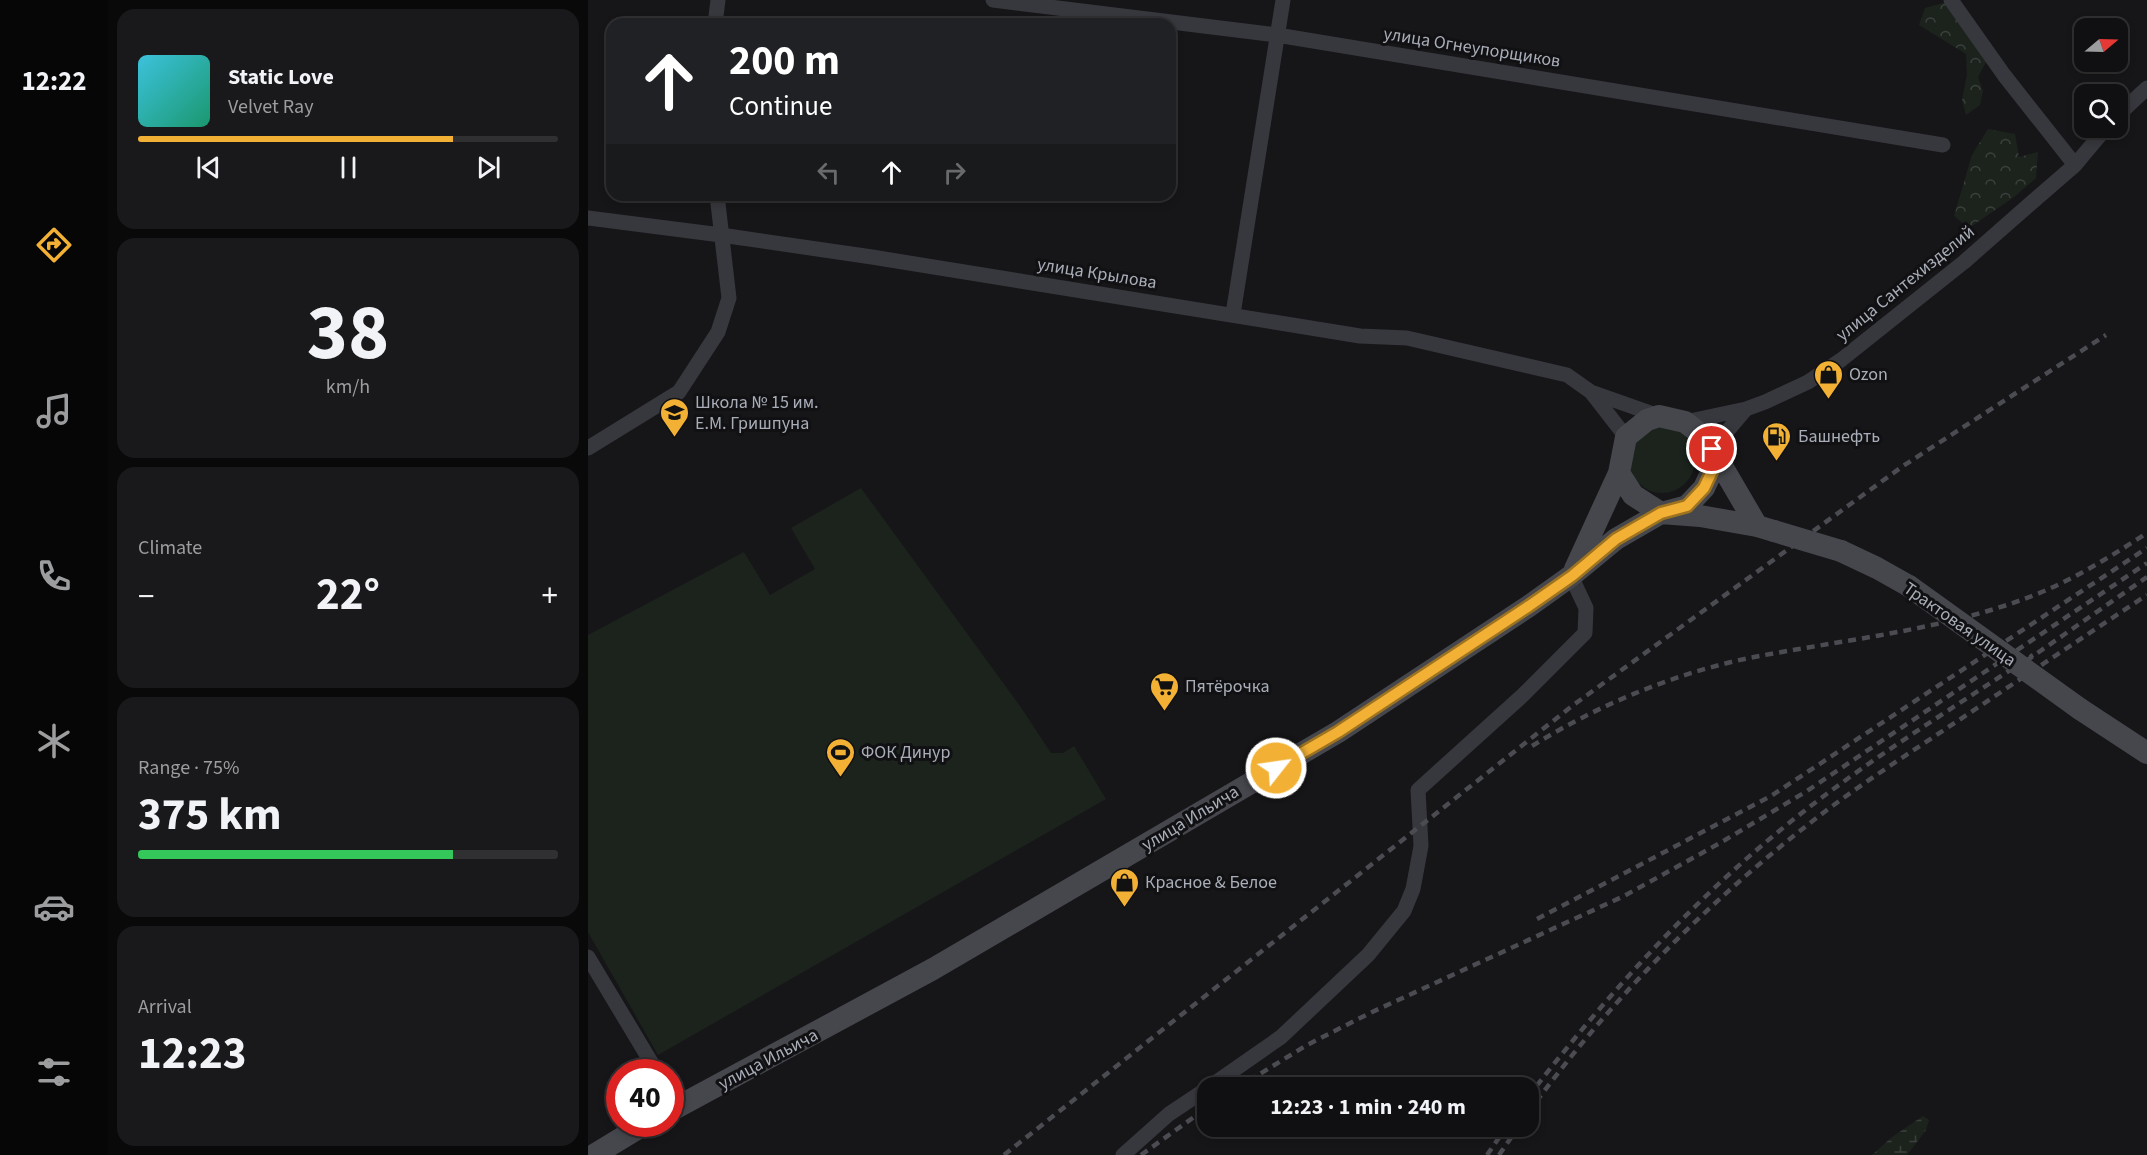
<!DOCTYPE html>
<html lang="en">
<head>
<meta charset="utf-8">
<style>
	:root { --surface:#101012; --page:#19191b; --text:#f1f3f6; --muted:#9c9d9f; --line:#303032; --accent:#f2b134 }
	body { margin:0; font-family:"Source Sans 3",sans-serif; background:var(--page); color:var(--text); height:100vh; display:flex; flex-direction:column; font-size:22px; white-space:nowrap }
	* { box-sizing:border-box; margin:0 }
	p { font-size:20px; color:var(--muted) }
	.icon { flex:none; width:33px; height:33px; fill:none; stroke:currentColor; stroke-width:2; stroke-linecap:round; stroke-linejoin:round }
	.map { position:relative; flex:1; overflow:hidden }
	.side { display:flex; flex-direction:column; gap:9px; padding:9px; background:#09090a; width:480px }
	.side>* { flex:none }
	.hud { position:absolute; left:18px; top:18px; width:570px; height:183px; border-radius:18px; box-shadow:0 3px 9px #0003,0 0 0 2px var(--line); background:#202124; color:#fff; overflow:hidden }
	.needle { width:39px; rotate:71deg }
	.controls { position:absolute; left:1486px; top:18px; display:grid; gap:12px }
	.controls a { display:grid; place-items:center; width:54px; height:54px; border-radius:12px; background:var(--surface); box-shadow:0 3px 9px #0003,0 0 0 2px var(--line); font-size:30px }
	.speed { position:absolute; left:18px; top:1059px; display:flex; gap:12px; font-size:30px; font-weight:700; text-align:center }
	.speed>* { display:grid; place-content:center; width:78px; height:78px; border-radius:50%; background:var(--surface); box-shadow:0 3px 9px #0003,0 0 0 2px var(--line); line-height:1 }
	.speed .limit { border:9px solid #d22; background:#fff; color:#111 }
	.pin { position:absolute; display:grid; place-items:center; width:51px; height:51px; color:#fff; margin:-26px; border:3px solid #fff; border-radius:50%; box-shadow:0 2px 6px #0007 }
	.me { position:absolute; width:66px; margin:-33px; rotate:60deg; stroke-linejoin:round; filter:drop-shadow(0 0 4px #0008) }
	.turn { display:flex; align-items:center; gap:21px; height:126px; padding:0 24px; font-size:27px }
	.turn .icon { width:78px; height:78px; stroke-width:2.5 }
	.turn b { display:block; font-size:42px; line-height:51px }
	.lanes { display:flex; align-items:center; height:57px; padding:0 24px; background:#0003; justify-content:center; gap:30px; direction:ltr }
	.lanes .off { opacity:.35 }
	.big { font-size:45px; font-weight:700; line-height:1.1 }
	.side .tile { flex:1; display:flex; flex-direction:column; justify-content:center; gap:9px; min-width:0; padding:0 21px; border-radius:18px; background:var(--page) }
	.side .dial { align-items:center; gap:0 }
	.dial b { font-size:78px; line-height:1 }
	.song { display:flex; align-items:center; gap:18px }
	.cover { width:72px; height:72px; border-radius:9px; background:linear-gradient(135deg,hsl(190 70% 55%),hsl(160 70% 35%)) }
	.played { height:6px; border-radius:3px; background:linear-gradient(90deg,var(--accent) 75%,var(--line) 75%) }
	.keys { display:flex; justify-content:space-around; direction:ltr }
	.heat { display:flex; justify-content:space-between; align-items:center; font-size:33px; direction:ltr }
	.charge { height:9px; border-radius:4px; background:linear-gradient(90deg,#34c759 75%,var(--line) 0) }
	.trip { position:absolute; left:609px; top:1077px; width:342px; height:60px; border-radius:18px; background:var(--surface); box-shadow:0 3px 9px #0003,0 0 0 2px var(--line); font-weight:700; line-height:60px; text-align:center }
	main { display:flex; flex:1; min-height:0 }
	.menu { display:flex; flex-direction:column; width:108px; justify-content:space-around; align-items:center; background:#060607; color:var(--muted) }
	.menu .icon { width:42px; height:42px }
	.menu .on { color:var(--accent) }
	.menu b { font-size:27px; color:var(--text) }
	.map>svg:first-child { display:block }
	.grass { fill:#1c231d }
	.forest { fill:url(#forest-crowns) }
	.wetland { fill:url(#wetland-marsh) }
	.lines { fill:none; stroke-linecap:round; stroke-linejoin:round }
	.street { stroke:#37383d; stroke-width:15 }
	.secondary { stroke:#45474d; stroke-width:22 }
	.rail { stroke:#4a4c52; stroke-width:4.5; stroke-dasharray:8 6; stroke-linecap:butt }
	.secondary-bridge { stroke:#45474d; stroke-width:22 }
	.route-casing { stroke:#9d7322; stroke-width:15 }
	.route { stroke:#f2b134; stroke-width:10 }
	.labels { text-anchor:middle; stroke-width:6; stroke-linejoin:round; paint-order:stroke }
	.street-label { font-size:18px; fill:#a8adb8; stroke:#111113 }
	.poi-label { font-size:18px; fill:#a8adb8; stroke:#111113; text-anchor:start }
</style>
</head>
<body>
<main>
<nav class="menu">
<b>12:22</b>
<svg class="icon on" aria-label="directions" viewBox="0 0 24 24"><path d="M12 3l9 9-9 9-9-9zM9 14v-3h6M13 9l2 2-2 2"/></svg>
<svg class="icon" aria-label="music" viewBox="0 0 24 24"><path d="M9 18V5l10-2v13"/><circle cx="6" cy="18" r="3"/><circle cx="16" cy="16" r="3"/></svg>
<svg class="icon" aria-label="phone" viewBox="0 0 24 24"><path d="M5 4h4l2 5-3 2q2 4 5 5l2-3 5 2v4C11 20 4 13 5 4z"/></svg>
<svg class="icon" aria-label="climate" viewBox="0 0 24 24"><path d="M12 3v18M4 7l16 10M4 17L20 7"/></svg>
<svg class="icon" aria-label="car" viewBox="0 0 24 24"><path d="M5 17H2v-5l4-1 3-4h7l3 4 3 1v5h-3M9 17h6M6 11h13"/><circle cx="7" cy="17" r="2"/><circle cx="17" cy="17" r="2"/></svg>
<svg class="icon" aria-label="filters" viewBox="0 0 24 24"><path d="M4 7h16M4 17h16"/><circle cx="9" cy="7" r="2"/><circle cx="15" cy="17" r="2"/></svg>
</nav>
<section class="side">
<div class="tile">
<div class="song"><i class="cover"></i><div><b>Static Love</b><p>Velvet Ray</p></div></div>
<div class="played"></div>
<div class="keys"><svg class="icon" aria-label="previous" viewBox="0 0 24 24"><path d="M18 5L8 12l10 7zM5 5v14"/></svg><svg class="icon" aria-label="pause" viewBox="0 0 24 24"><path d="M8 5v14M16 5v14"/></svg><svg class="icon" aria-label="next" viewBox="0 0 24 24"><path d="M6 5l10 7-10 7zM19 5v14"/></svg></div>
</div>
<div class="tile dial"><b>38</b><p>km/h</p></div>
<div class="tile"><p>Climate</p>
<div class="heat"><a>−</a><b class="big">22°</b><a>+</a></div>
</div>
<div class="tile"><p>Range · 75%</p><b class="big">375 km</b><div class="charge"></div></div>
<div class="tile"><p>Arrival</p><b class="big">12:23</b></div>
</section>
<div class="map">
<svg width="1559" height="1155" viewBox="0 0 1559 1155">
	<defs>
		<pattern id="forest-crowns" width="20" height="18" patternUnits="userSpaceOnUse" patternTransform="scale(1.5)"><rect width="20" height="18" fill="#1c231d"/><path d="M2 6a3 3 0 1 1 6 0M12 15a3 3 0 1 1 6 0" fill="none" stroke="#3a403c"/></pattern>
		<pattern id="wetland-marsh" width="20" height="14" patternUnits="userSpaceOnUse" patternTransform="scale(1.5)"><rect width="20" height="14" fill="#1c231d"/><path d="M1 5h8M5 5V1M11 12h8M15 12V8" fill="none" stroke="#3a403c"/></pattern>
	</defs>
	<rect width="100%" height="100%" fill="#161618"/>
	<!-- grass -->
	<path class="grass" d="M1041 460a33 33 0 1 1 66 0a33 33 0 1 1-66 0Z
		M273,488L432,706L463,753H475L486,746L518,799L70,1055L0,932V635L156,552L182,595L227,569L203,528Z"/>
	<!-- forest -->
	<path class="forest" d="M1359,2L1398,62L1390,77L1395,91L1392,105L1378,115L1374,100L1379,75L1378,54L1331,25L1337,8Z
		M1400,129L1427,134L1431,157L1450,152L1448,178L1426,197L1381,228L1366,216L1384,155Z"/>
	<!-- wetland -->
	<path class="wetland" d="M1335,1116L1341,1120L1338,1130L1319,1155H1284L1304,1137Z"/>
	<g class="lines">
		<!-- street -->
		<path class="street" d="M405,0L689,35L1355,145
			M1363,0L1416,75L1487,165
			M127,24L130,0
			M1530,115L1559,88
			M0,218L133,235L284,257L772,336L819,338L979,375L1003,392L1038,437
			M645,314L695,0
			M1003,392L1071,416
			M1097,422L1158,409L1177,402L1220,382L1253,360L1376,262L1442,204L1487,165L1518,128
			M0,448L91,392L130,332L141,298L129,195
			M1124,449L1158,409
			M0,957L69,1072
			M620,1088L693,1037L780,955L816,911L825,889L833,846L830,790L935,695L997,633L998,608L983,576
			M535,1155L581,1114L620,1088"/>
		<!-- secondary -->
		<path class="secondary" d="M1031,473L1045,495L1073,513L1099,506L1116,488L1124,471V449
			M1253,551L1289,568L1321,586
			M987,569L1031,473L1038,437L1059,420L1071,416L1097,422L1115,436L1124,449L1169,526
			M1492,709L1559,753
			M82,1111L345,969L750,732L941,606L983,576L1028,539L1073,513L1112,516L1169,526L1186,531
			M6,1155L57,1124"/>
		<!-- rail -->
		<path class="rail" d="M1438,661L1559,577
			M944,746C1010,705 1085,674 1161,658C1253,640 1357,630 1444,596C1485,580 1522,557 1559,533
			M949,919L1183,796L1559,548
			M649,1088L719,1045L782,1013L1036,896L1132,843L1219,791L1559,563
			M940,1097C1014,1001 1096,909 1190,832C1270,766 1359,712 1445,655
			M940,1113C1018,1005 1112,909 1217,827C1262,791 1311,760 1359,728C1425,684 1492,639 1559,595
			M416,1155L984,706L1315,466L1518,335
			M553,1155L620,1107
			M899,1155L919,1126
			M911,1155L931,1126"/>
		<!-- secondary-bridge -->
		<path class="secondary-bridge" d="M1186,531L1253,551
			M1321,586L1492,709"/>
	</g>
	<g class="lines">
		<defs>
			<path id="route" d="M688,768L750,732L941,606L984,576L1028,539L1073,513L1099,506L1116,488L1124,471V449"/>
		</defs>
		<!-- route casing -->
		<use href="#route" class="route-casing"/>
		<!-- route -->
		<use href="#route" class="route"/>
	</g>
	<!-- icons -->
	<defs>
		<symbol id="shop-pin" viewBox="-11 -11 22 30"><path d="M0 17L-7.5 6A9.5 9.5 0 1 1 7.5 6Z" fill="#f2b134" stroke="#111113"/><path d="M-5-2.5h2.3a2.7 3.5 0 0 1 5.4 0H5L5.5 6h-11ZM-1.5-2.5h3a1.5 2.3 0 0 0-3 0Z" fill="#111"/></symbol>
		<symbol id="school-pin" viewBox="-11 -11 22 30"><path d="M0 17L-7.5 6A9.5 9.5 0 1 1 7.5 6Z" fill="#f2b134" stroke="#111113"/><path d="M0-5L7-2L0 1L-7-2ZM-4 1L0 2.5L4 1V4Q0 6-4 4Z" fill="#111"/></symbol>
		<symbol id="fuel-pin" viewBox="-11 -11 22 30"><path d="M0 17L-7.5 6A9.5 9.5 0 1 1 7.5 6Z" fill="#f2b134" stroke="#111113"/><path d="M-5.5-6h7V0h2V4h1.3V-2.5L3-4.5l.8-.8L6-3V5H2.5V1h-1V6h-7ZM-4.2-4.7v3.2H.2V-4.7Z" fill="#111"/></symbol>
		<symbol id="supermarket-pin" viewBox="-11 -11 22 30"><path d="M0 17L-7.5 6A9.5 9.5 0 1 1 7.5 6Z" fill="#f2b134" stroke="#111113"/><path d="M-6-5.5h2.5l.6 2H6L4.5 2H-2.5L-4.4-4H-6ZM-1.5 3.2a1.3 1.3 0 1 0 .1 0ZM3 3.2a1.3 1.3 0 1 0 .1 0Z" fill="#111"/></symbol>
		<symbol id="stadium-pin" viewBox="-11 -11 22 30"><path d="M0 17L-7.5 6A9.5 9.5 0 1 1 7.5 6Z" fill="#f2b134" stroke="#111113"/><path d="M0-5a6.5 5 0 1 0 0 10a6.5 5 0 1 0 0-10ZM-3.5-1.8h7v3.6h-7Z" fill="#111"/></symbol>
	</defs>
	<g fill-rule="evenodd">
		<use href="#shop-pin" x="1224" y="358" width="33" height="45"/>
		<use href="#school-pin" x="70" y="396" width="33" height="45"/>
		<use href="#fuel-pin" x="1172" y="420" width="33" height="45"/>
		<use href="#supermarket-pin" x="560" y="670" width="33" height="45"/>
		<use href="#stadium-pin" x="236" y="736" width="33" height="45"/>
		<use href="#shop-pin" x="520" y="866" width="33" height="45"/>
	</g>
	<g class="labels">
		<!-- street labels -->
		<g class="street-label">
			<text transform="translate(884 47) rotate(9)" y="6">улица Огнеупорщиков</text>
			<text transform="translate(509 273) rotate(9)" y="6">улица Крылова</text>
			<text transform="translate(1317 283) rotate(-39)" y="6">улица Сантехизделий</text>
			<text transform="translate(1372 624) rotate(35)" y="6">Трактовая улица</text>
			<text transform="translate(602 818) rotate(-31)" y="6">улица Ильича</text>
			<text transform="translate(180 1059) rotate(-28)" y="6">улица Ильича</text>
		</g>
		<!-- poi labels -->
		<g class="poi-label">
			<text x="1261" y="380">Ozon</text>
			<text x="107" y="408">Школа № 15 им.<tspan x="107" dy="21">Е.М. Гришпуна</tspan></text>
			<text x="1210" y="442">Башнефть</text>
			<text x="597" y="692">Пятёрочка</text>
			<text x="273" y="758">ФОК Динур</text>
			<text x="557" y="888">Красное &amp; Белое</text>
		</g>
	</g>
</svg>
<div class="controls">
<a><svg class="needle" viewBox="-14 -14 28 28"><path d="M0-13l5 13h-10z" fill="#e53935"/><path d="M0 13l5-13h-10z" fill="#9c9d9f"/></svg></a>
<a><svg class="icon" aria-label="search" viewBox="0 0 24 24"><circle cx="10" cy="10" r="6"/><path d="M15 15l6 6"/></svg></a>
</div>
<div class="speed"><div class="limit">40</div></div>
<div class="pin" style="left:1124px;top:449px;background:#d93025"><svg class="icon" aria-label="arrive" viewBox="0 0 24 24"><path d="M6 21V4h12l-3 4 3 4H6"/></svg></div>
<svg class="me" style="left:688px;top:768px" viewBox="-20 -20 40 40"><circle r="17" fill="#f2b134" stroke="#fff" stroke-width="3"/><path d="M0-11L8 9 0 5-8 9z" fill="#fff"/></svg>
<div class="trip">12:23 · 1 min · 240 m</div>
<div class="hud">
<div class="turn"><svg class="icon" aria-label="ahead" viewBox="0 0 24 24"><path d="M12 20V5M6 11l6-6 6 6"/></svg><div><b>200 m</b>Continue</div></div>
<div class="lanes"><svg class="icon off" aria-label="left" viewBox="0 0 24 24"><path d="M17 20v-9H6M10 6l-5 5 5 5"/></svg><svg class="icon" aria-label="ahead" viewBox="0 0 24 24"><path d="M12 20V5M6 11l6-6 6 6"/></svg><svg class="icon off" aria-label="right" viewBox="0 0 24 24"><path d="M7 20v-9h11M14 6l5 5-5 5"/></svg></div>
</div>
</div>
</main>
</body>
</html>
